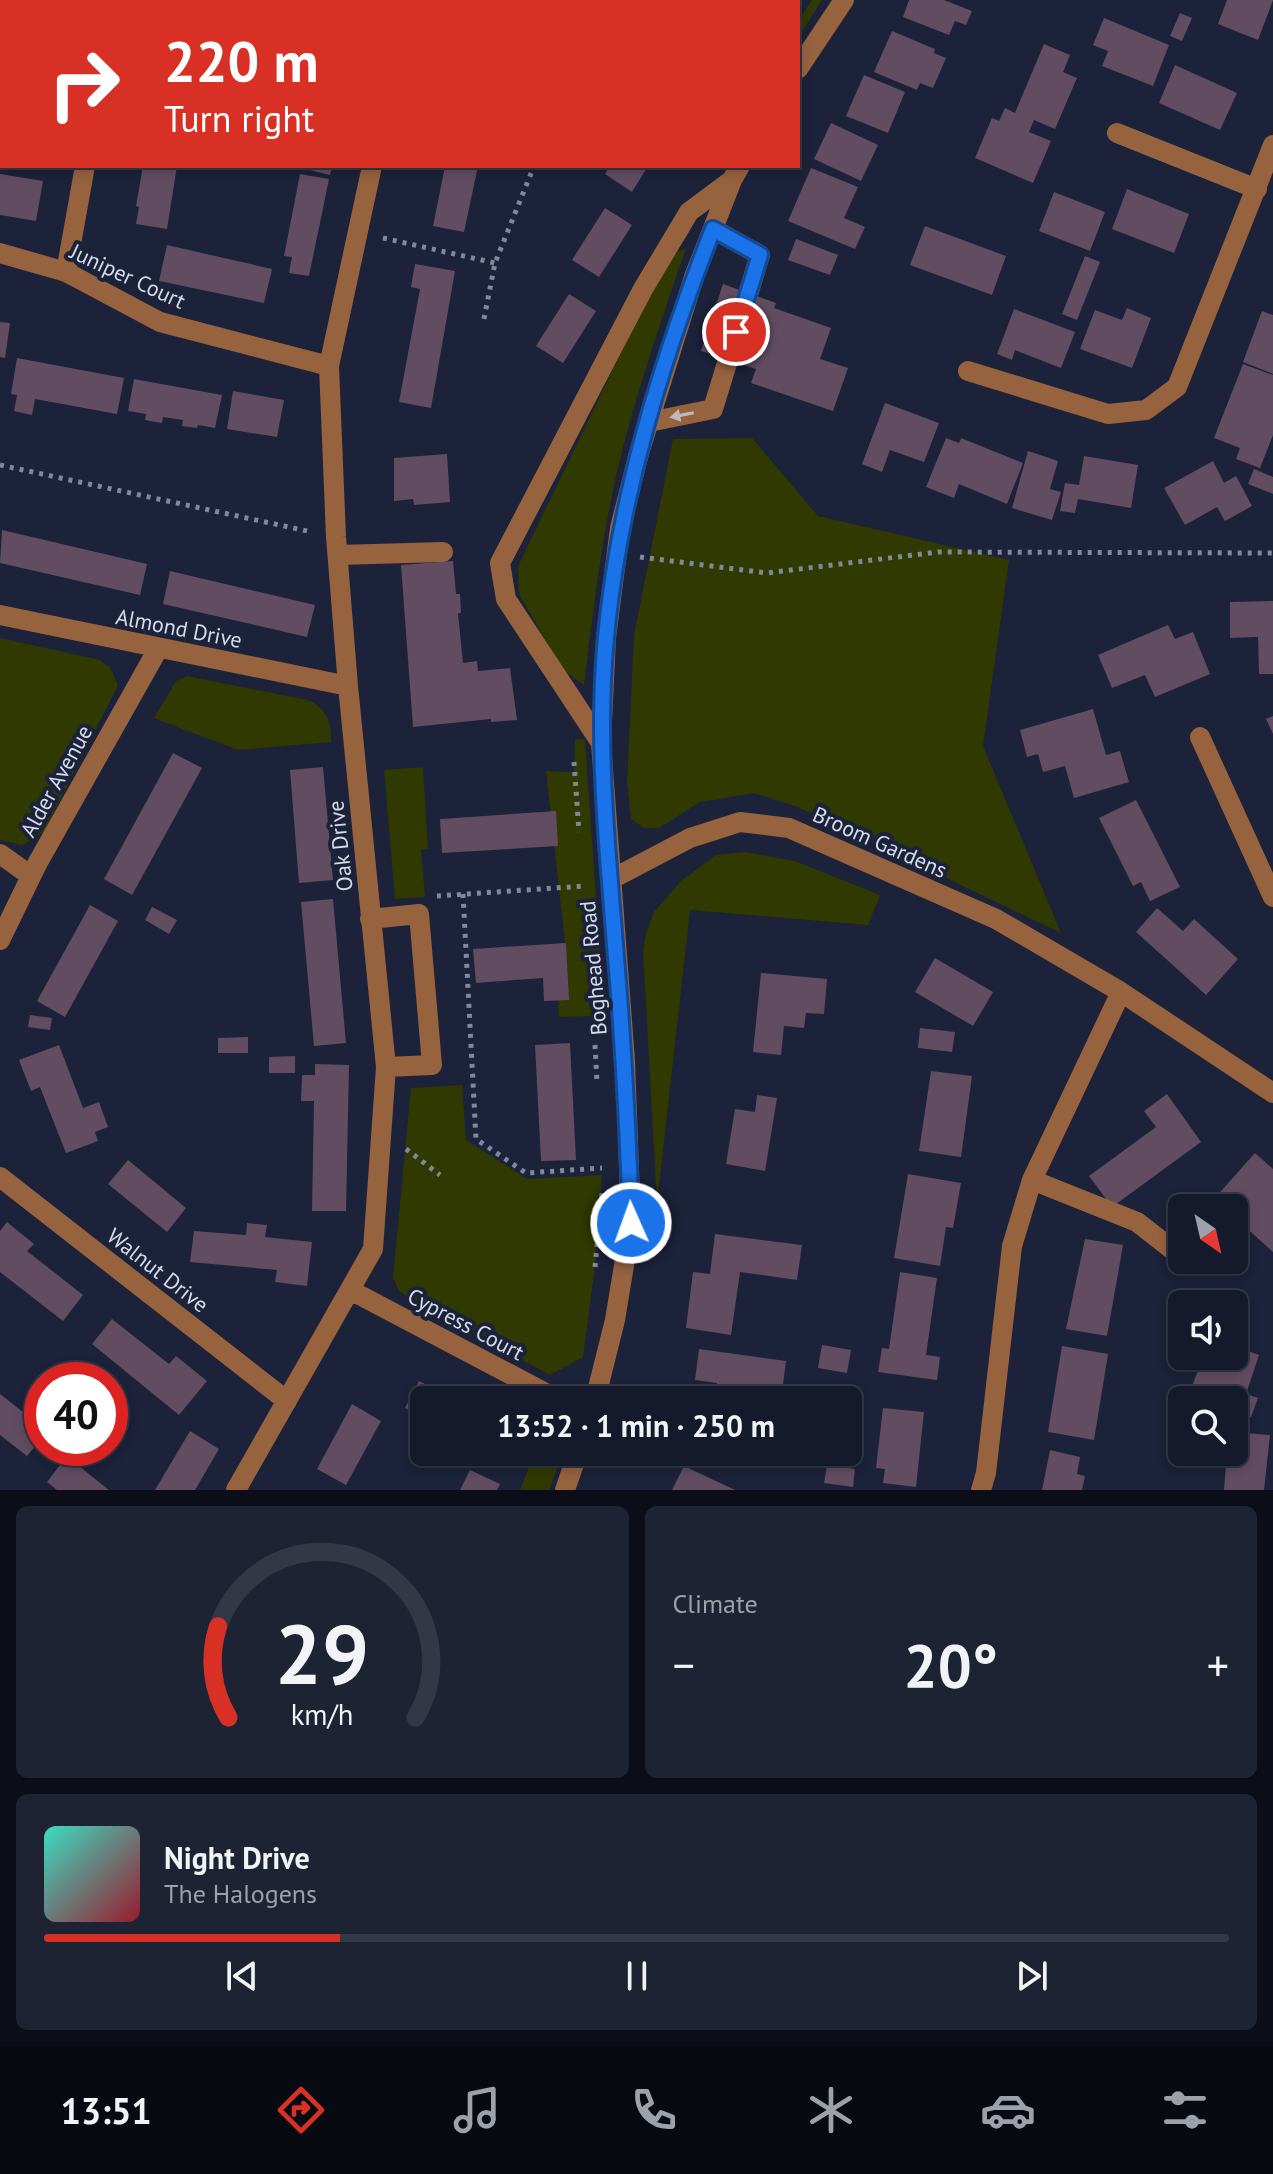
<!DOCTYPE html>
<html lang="en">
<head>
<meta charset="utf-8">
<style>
	:root { --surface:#141a2b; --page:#1d2333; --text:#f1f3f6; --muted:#9da1a9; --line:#333847; --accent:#d93025 }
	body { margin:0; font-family:"PT Sans",sans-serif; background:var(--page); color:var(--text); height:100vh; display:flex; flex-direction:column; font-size:30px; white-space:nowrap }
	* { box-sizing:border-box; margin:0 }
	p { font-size:26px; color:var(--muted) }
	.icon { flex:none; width:44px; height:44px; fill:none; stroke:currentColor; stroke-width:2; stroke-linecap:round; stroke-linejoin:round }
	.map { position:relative; height:1490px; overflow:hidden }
	.details { display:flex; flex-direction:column; gap:16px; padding:16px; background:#0b0e18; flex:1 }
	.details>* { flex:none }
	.guide { position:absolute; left:0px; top:0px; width:800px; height:168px; box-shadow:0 4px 12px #0003,0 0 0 2px var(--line); background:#d93025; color:#fff; overflow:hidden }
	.needle { width:52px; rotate:146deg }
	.fabs { position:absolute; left:1168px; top:1194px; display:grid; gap:16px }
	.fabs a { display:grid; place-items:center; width:80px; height:80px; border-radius:12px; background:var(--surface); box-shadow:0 4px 12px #0003,0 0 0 2px var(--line); font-size:40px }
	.speed { position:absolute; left:24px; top:1362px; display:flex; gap:16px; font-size:40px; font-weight:700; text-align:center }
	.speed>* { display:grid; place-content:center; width:104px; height:104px; border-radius:50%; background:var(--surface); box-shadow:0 4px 12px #0003,0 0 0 2px var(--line); line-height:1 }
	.speed .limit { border:12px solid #d22; background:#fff; color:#111 }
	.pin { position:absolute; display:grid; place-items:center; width:68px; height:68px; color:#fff; margin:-34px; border:4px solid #fff; border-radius:50%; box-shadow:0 2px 8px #0007 }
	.me { position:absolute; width:88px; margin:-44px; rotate:358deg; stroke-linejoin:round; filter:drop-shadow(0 0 6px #0008) }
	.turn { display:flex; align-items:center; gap:28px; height:168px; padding:0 32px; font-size:36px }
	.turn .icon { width:104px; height:104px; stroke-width:2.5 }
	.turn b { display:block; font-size:56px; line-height:68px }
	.big { font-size:60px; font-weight:800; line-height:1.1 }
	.details .widget { flex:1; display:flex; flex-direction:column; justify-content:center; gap:12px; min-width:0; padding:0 28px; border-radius:12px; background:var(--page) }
	.details .dial { align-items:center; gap:0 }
	.dial svg { height:208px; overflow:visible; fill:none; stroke:var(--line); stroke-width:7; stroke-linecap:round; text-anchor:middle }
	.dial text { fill:var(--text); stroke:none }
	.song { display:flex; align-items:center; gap:24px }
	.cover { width:96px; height:96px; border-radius:12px; background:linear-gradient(135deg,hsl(170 70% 55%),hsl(350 70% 35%)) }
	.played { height:8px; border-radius:4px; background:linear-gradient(90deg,var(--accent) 25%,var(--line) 25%) }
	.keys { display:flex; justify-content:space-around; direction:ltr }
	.heat { display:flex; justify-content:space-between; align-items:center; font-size:44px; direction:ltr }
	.details .tiles { flex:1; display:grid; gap:16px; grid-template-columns:1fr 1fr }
	.widget:last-child { grid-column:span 2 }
	.trip { position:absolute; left:410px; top:1386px; width:452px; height:80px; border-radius:12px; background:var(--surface); box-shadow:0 4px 12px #0003,0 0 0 2px var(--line); font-weight:800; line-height:80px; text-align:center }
	.dock { display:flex; height:128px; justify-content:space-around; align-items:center; background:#080a11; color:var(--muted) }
	.dock .icon { width:56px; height:56px }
	.dock .selected { color:var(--accent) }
	.dock b { font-size:36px; color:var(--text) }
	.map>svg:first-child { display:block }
	.green { fill:#303900 }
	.building { fill:#624c62 }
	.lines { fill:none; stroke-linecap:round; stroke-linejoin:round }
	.path { stroke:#81889b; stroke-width:5; stroke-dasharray:4 6; stroke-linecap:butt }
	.minor { stroke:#97623e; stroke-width:20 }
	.oneway { fill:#c3b7b8 }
	.route-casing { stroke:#114b97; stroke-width:20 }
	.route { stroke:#1a73e8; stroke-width:14 }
	.labels { text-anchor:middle; stroke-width:8; stroke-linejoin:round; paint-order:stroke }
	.street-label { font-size:22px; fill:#d6dcec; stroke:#1b2239 }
</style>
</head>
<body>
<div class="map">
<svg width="1273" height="1490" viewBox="0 0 1273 1490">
	<rect width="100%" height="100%" fill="#1b2239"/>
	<!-- green -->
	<path class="green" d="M812,0H822L798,38V21Z
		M686,248C661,321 635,396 617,472C601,542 593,613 584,685L563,670L519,594L518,566L650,293L673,254Z
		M752,438L818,516L1009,560L983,746L1061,933L798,807L754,793L700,802L659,828H644L631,819L627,782L634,635L673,439Z
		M0,638L100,660L110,667L118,685L44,832L22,845L0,840Z
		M187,676L308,700C327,709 332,722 331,742L238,750L154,718L176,681Z
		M575,739H585L604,1013H593V1016L559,1017L555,944L565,943L546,771L574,772Z
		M423,767L428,849L421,850L425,897L395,899L384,770Z
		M745,852L795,861L880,895L868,925L690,910L657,1204L643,951L646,933L654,912L681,881L716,855Z
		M462,1085L466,1140L527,1179L602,1175L594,1274L583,1357L550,1375L414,1301L399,1291L393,1277L411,1088Z
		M535,1452H559L561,1458L549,1490H520Z"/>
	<!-- building -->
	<path class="building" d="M909,0H944L972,11L966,25L955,21L949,35L903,17Z
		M1227,0H1273L1258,40L1218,24Z
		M1180,13L1192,18L1182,41L1170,36Z
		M1104,18L1169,45L1153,86L1102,66L1108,51L1093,45Z
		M892,31L935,49L934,53L946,58L933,88L920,83L917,90L874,72Z
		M1044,44L1070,55L1063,72L1077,78L1055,129L1034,120L1029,132L1051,141L1033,183L975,158L992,118L999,121L1005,108L1015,113Z
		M1175,65L1237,93L1220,130L1159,103Z
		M864,75L905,92L888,133L846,116Z
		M831,123L878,145L861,181L814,159Z
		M143,166H177L167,229L136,224L139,207L136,206Z
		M293,166H332L330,175Z
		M445,166H478L464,232L433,226Z
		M610,166H648L632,192L605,174Z
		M811,168L858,187L844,218L865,227L855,249L788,221Z
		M0,174L43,181L36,221L0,215Z
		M300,174L329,179L309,276L289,273L292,257L284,256Z
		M1127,189L1189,214L1174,253L1112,229Z
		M1054,192L1105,212L1090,251L1039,231Z
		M605,208L632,225L599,277L572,260Z
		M925,226L1006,256L992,295L910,265Z
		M796,239L838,255L830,275L788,260Z
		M167,245L272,269L264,303L159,281Z
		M1085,256L1100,262L1077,320L1062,314Z
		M415,264L455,271L431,408L399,402L420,289L411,287Z
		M723,284L776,303L774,308L831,328L820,359L848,368L833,411L751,383L756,369L701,351Z
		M569,294L596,311L563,363L536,346Z
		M1127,308L1151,318L1132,368L1080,349L1095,310L1122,320Z
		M1014,309L1075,332L1061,368L1015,350L1012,360L997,354Z
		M1262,311L1273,315V374L1243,362Z
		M0,322L10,323L5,358L0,357Z
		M17,358L124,378L117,414L35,399L32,415L14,411L17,395L11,394Z
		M1243,364L1273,375V435L1260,468L1236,459L1240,448L1214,438Z
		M134,379L222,395L215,428L198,425L197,428L182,426L183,420L163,417L162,423L145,420L146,414L128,411Z
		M233,391L284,400L277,437L227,429Z
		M885,403L939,423L924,462L890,450L882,472L862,464Z
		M946,438L959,443L961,438L1023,463L1007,504L959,484L954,498L926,487Z
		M1028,451L1058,461L1050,489L1061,492L1052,520L1012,508Z
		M447,454L450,502L414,505L413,499L394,501V458Z
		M1084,456L1138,465L1131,508L1078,499L1075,513L1060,511L1065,483L1079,485Z
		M1213,461L1224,483L1236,476L1252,506L1225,521L1217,507L1185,525L1164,488Z
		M1254,469L1273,477V494L1248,484Z
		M2,530L147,564L140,595L0,563Z
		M453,561L456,594H460L461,613H458L463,663L477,661L478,671L510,668L517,720L491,722V719L413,727L401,565Z
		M170,571L315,605L307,637L163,604Z
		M1273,601V674H1259L1258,637L1230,638V602Z
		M1168,625L1175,639L1193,632L1210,674L1155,697L1145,675L1112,688L1098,655Z
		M1093,709L1106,755L1120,751L1129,782L1074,798L1065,766L1043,772L1038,754L1027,757L1020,730Z
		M1273,716V734L1266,719Z
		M173,753L202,768L132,895L104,879Z
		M323,767L333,880L299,883L290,770Z
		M1136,800L1180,887L1150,901L1141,882L1133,886L1099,818Z
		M556,811L558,846L442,853L440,819Z
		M333,899L346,1043L314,1046L301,902Z
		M90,905L118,921L65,1017L37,1001Z
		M152,907L177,920L169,934L145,920Z
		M1157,908L1183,931L1194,919L1238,959L1206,995L1136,932Z
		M566,943L569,1000L544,1001L543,978L476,983L473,949Z
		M935,958L993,992L973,1026L915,992Z
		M761,973L827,979L824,1014L806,1013L804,1028L784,1026L781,1055L753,1052Z
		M30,1015L52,1018L50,1030L28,1027Z
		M920,1028L955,1032L952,1052L918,1048Z
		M248,1037V1053H218V1038Z
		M570,1043L576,1160L541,1161L535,1045Z
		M59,1045L83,1108L99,1102L108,1127L95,1132L98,1141L66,1153L40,1087L31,1091L19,1060Z
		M295,1056V1073H269V1057Z
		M315,1064L349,1065L346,1211H312L314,1101H301L302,1075H315Z
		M931,1071L972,1076L961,1157L919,1151Z
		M1167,1094L1201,1142L1112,1207L1089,1176L1156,1127L1144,1111Z
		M757,1095L777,1098L765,1171L726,1164L735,1109L755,1112Z
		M1255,1153L1273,1169V1252L1234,1217V1208H1224L1214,1199Z
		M128,1160L186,1208L167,1232L108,1184Z
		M908,1174L961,1183L953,1228L946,1227L940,1266L894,1258Z
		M7,1222L34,1244L27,1251L83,1295L63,1321L0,1272V1231Z
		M247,1223L267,1225L265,1237L312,1242L307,1286L275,1282L277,1270L190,1262L194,1231L246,1235Z
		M715,1234L802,1245L797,1280L740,1272L731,1335L686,1328L693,1272L710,1274Z
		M1085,1239L1123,1245L1107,1336L1066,1329Z
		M900,1272L937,1278L926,1355L940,1357L937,1380L878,1372L882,1348L889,1349Z
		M112,1319L169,1364L176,1356L207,1381L179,1415L92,1344Z
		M822,1345L851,1350L847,1373L818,1368Z
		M1062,1346L1108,1354L1094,1440L1048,1432Z
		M1234,1346L1259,1355L1246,1394L1258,1398L1251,1417L1234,1411V1400H1203L1189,1395L1203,1356H1234Z
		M699,1349L786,1361L782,1392L755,1388L754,1400H715L717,1383L695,1380Z
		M419,1381L456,1400H424V1418L405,1408Z
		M0,1394L42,1427V1438L27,1456L0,1435Z
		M352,1404L381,1421L346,1485L317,1469Z
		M883,1408L924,1412L916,1487L883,1483L885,1469L876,1468Z
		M190,1431L219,1449L195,1490H155Z
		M1234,1432L1270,1435L1264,1490H1224L1227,1452H1234Z
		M1050,1450L1080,1457L1077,1474L1085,1476L1082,1490H1042Z
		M67,1456L95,1479L109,1490H57L47,1482Z
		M827,1465L855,1469L853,1487L824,1483Z
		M684,1466L735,1490H672Z
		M470,1470L500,1484L497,1490H460Z"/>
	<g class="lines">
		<!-- path -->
		<path class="path" d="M599,2L600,0
			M383,238L495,263
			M484,319L495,263L534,166
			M0,465L312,532
			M640,557L767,573L938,552L1273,553
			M574,762L579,832
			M463,894L476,1139L526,1173L602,1168
			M437,896L584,886
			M595,1045L597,1083
			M406,1149L440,1175
			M595,1267L602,1193"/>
		<!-- minor -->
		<path class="minor" d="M112,2V0
			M410,2L411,0
			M798,69L844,0
			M1117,133L1257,189
			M0,253L66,272L160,322L329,366
			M66,272L85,166
			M968,371L1108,414L1146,410L1177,387L1273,145
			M649,422L713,409L760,255L713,229
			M338,555L443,552
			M0,615L348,686
			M1200,737L1273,897
			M601,743L506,599L500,563L643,289L689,212L732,180
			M0,854L31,876
			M610,880L690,838L740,822L789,828L996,919L1121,992L1273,1093
			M370,919L419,914L432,1065L386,1067
			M0,940L37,864L158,649
			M0,1177L287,1401
			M1032,1180L1137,1222L1182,1257
			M350,1290L559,1400
			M595,1400L615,1320L631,1223L625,1061L601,743L606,638L620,528L639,453L694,277L732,180L740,166
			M236,1490L373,1249L386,1067L348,686L336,537L329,366L372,166
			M565,1490L578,1452
			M981,1490L986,1473L1012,1246L1032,1180L1121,992"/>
	</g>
	<!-- one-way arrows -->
	<defs><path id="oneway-solid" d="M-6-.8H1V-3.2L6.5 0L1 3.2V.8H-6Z" transform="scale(2)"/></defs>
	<use class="oneway" href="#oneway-solid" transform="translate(682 415) rotate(169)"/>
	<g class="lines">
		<defs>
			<path id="route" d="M631,1223C628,1130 623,1038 615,945C607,843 596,740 606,637C619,497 662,359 713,229L760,255L736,332"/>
		</defs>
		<!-- route casing -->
		<use href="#route" class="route-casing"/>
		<!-- route -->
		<use href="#route" class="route"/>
	</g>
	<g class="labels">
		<!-- street labels -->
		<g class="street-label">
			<text transform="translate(128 276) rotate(25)" y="8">Juniper Court</text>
			<text transform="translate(179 628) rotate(11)" y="8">Almond Drive</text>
			<text transform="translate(56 781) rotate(-61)" y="8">Alder Avenue</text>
			<text transform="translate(880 842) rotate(24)" y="8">Broom Gardens</text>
			<text transform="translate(340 846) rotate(-96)" y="8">Oak Drive</text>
			<text transform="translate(593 968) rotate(-95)" y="8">Boghead Road</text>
			<text transform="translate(158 1270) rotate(38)" y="8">Walnut Drive</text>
			<text transform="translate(466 1324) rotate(28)" y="8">Cypress Court</text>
		</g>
	</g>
</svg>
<div class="fabs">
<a><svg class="needle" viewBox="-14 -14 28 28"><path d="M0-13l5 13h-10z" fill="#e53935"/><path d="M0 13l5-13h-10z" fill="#9da1a9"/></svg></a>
<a><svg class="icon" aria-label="sound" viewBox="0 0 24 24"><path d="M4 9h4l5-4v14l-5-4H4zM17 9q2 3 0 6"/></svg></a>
<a><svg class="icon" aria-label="search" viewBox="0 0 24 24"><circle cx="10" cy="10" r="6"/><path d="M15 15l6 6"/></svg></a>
</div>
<div class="speed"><div class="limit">40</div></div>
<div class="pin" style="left:736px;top:332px;background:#d93025"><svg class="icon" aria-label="arrive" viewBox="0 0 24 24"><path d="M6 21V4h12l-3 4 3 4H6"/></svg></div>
<svg class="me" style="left:631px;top:1223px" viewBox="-20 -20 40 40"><circle r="17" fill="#1a73e8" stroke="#fff" stroke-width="3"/><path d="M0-11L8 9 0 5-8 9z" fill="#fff"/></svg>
<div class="trip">13:52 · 1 min · 250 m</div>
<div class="guide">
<div class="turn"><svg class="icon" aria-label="right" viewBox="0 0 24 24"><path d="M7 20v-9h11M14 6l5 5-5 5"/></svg><div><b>220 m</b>Turn right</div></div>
</div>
</div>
<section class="details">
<div class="tiles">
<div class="widget dial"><svg viewBox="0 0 100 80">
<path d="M14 69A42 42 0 1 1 86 69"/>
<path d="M14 69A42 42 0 0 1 10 34" stroke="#d93025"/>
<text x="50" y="56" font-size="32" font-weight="700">29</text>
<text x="50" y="72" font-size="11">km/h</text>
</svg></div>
<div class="widget"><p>Climate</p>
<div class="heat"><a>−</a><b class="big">20°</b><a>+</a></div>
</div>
<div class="widget">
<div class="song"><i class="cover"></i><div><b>Night Drive</b><p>The Halogens</p></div></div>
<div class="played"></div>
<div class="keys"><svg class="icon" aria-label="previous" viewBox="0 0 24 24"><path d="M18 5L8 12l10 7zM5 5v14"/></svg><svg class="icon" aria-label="pause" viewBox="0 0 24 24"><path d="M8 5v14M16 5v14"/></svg><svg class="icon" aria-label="next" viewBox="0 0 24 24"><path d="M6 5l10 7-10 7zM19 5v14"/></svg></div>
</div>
</div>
</section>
<nav class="dock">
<b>13:51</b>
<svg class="icon selected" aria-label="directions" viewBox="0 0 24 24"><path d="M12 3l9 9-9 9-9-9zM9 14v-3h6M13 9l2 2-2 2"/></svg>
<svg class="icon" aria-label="music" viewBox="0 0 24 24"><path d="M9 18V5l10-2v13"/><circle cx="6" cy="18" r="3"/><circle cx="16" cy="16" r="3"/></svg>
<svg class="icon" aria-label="phone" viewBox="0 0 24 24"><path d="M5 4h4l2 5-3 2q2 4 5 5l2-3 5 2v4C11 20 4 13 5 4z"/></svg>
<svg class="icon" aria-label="climate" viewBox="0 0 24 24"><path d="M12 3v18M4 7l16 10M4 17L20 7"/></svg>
<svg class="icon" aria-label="car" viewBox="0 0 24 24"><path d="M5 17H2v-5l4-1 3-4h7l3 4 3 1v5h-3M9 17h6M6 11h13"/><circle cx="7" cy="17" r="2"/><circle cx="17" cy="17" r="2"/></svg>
<svg class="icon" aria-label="filters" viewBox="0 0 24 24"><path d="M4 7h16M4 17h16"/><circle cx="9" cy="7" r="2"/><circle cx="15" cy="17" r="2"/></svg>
</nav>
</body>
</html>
